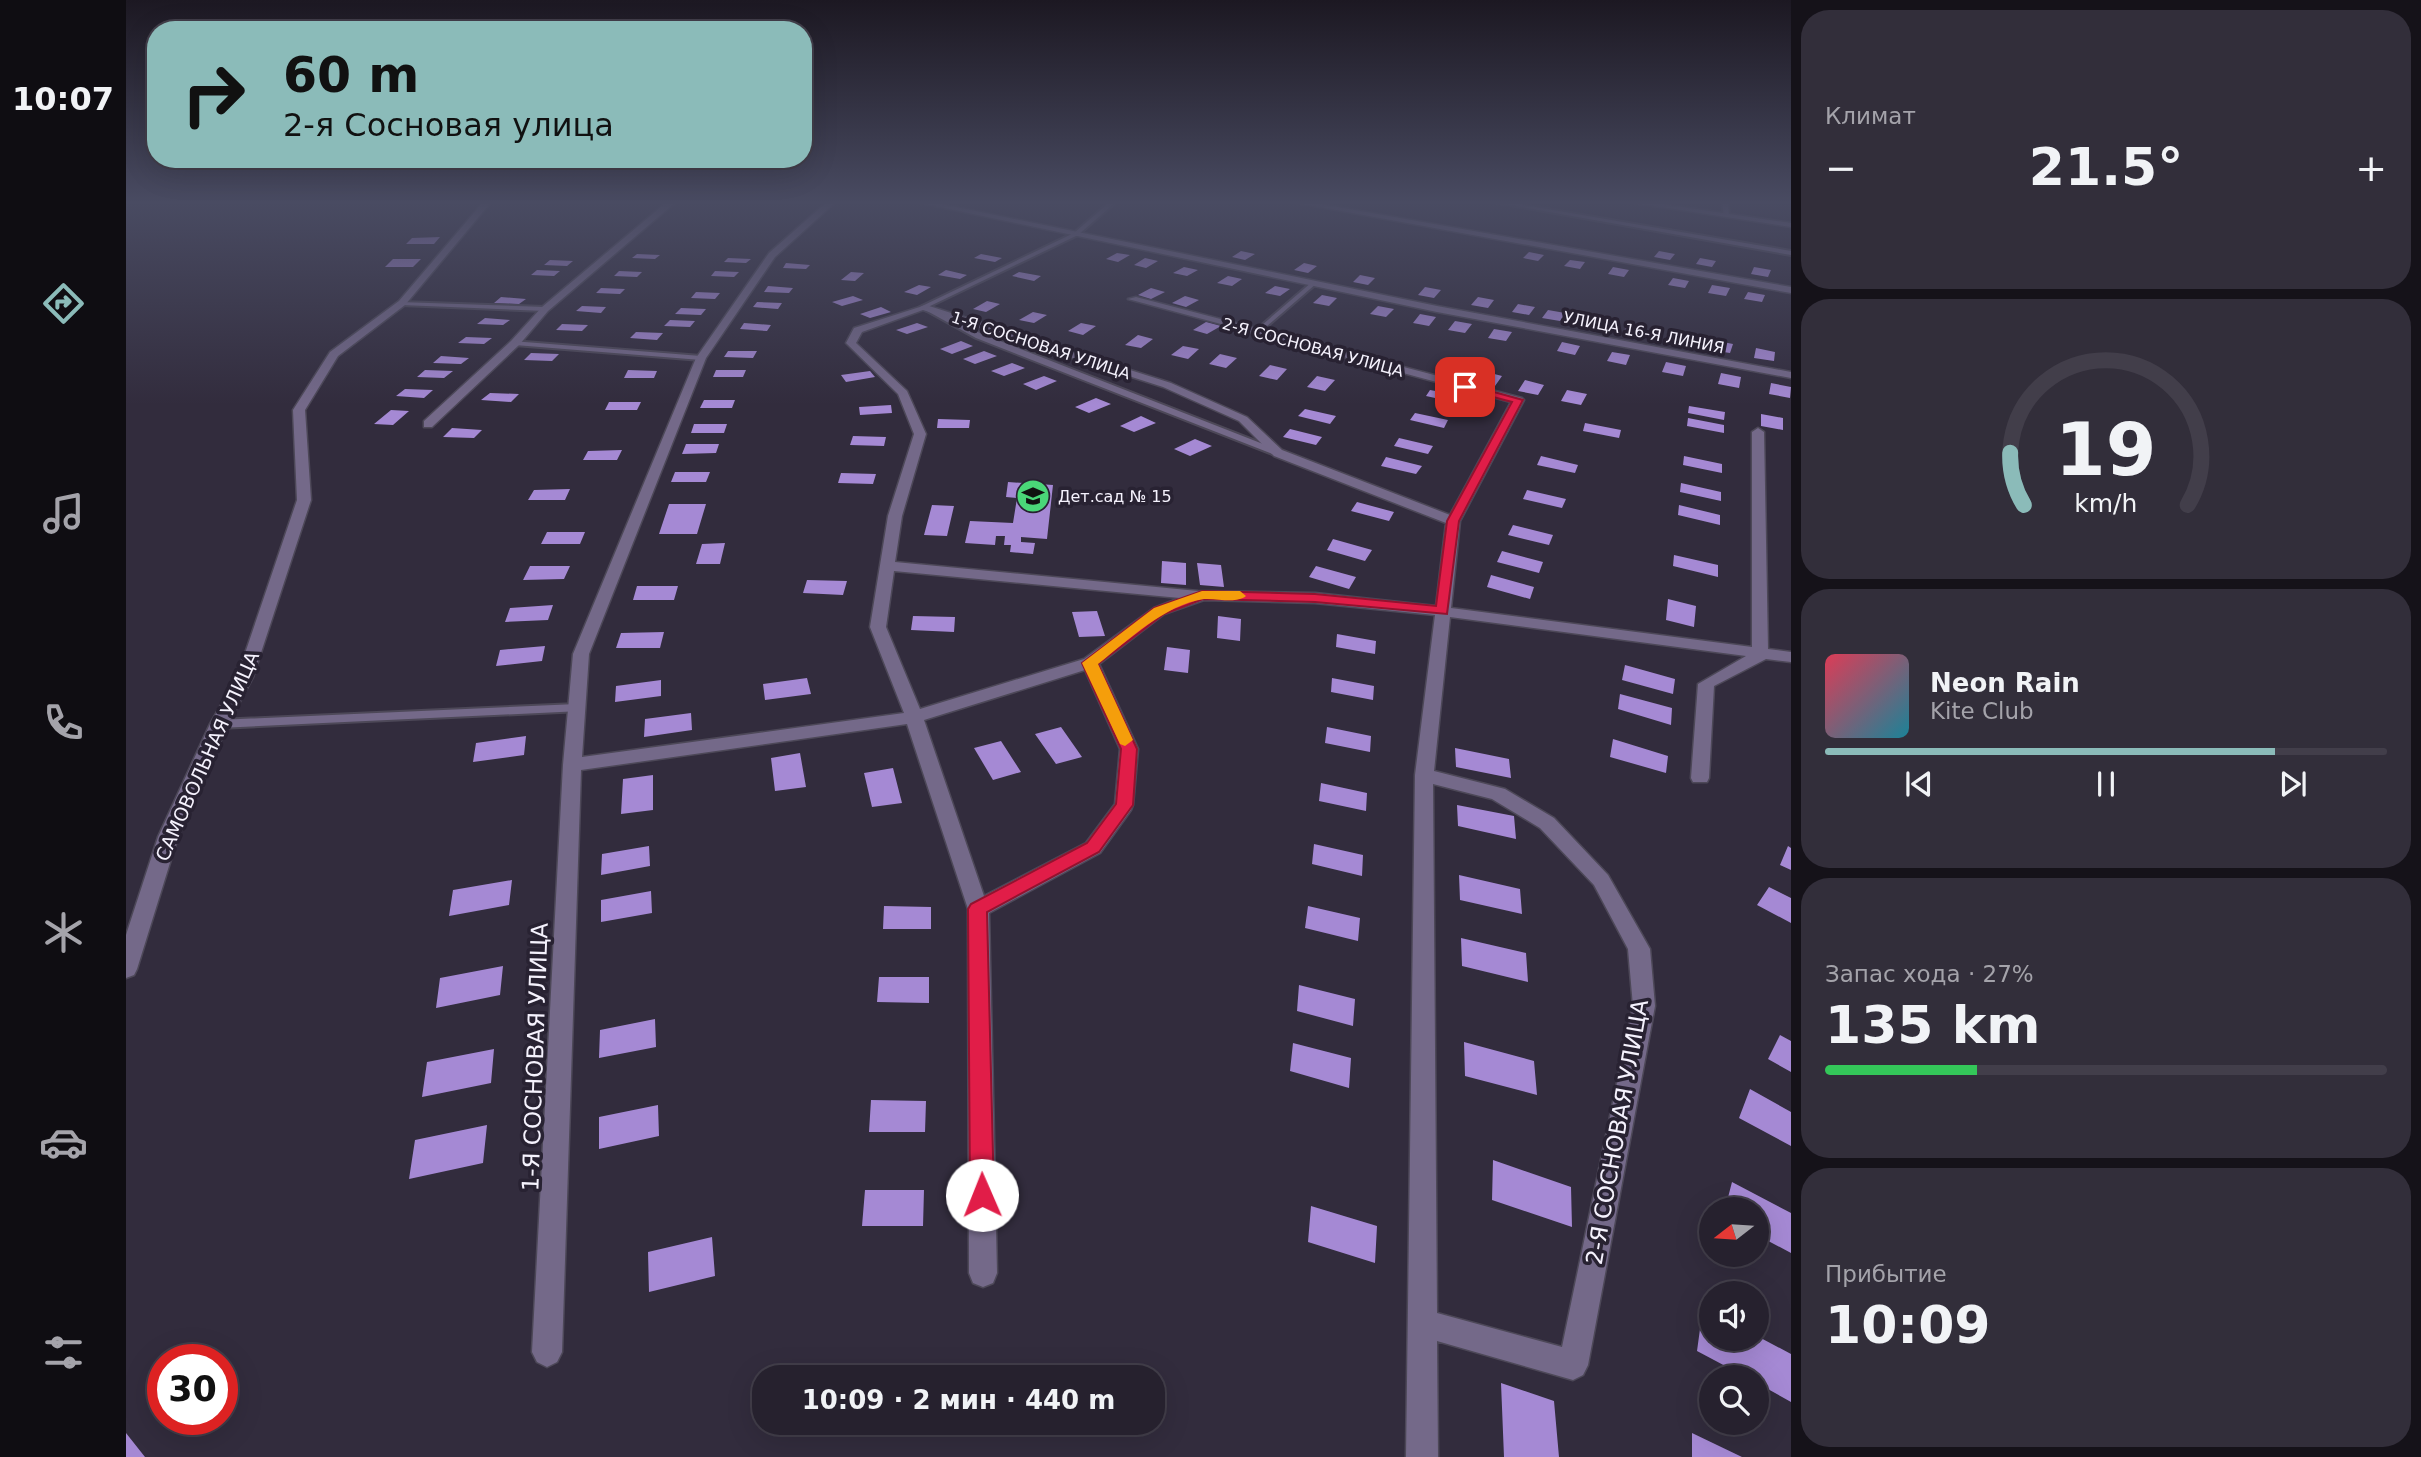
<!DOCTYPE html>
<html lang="ru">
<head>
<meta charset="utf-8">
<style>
	:root { --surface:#26212e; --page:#322e3a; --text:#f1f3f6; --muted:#a4a3aa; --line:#423e4a; --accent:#8bbbb9 }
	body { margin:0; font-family:"DejaVu Sans",sans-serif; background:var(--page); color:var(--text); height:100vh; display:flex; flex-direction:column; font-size:26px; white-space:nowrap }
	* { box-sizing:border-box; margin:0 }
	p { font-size:23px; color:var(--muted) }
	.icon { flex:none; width:38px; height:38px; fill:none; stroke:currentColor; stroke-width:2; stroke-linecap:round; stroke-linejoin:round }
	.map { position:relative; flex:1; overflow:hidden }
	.details { display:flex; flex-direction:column; gap:10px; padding:10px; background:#151219; width:630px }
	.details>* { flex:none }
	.hud { position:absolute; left:21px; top:21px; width:665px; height:147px; border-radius:28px; box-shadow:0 7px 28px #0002,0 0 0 2px var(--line); background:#8bbbb9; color:#111; overflow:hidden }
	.needle { width:46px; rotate:253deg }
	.buttons { position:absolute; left:1573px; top:1197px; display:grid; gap:14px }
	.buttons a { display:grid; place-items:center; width:70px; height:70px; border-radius:50%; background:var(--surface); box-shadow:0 7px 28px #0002,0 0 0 2px var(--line); font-size:35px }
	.speed { position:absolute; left:21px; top:1344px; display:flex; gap:14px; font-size:35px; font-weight:700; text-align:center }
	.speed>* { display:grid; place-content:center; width:91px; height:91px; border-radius:50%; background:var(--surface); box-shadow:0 7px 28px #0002,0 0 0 2px var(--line); line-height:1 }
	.speed .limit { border:10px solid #d22; background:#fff; color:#111 }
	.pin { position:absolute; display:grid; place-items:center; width:60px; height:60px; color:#fff; margin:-30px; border-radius:14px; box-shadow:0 4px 10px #0006 }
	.me { position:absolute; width:77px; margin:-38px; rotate:359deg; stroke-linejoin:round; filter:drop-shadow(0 0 5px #0008) }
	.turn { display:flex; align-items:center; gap:24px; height:147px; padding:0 21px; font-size:32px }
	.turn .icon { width:91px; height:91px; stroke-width:2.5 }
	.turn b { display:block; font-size:49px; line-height:60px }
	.big { font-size:52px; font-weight:700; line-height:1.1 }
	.details .tile { flex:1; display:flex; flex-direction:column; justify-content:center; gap:10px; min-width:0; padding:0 24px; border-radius:28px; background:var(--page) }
	.details .dial { align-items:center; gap:0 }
	.dial svg { height:182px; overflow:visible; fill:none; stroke:var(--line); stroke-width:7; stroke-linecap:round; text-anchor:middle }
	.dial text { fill:var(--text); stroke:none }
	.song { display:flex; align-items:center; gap:21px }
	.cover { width:84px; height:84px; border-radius:10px; background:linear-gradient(135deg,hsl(350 70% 55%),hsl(190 70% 35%)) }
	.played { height:7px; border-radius:4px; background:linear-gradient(90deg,var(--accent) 80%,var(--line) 80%) }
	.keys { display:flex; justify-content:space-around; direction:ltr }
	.heat { display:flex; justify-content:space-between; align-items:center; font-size:38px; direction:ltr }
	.charge { height:10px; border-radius:5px; background:linear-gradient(90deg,#34c759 27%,var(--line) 0) }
	.trip { position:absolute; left:626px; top:1365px; width:413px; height:70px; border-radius:28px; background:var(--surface); box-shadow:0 7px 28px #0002,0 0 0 2px var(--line); font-weight:700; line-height:70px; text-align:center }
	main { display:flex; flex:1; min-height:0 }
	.tab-bar { display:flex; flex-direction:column; width:126px; justify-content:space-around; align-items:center; background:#0f0d12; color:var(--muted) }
	.tab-bar .icon { width:49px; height:49px }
	.tab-bar .selected { color:var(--accent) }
	.tab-bar b { font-size:32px; color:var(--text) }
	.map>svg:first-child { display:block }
	.building { fill:#a589d4 }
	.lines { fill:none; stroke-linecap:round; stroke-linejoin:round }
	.lane-casing { stroke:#4d4858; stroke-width:4 }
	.street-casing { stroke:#4d4858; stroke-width:3 }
	.lane { fill:#746989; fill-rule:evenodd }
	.street { fill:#746989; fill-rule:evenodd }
	.route { fill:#e11d48; stroke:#92132f; stroke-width:2 }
	.slow { fill:#f59e0b }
	.labels { text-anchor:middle; stroke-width:7; stroke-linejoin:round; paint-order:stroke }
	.far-street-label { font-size:16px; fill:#f5f2fd; stroke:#282232 }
	.far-poi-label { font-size:16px; fill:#f5f2fd; stroke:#282232; text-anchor:start }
	.street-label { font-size:19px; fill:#f5f2fd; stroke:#282232 }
	.near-street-label { font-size:23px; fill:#f5f2fd; stroke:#282232 }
</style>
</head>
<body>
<main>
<nav class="tab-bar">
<b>10:07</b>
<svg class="icon selected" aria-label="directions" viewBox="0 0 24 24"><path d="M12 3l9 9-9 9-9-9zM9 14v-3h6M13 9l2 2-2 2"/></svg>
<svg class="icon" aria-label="music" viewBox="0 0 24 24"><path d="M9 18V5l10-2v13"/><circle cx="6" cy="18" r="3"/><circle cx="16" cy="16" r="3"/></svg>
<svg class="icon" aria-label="phone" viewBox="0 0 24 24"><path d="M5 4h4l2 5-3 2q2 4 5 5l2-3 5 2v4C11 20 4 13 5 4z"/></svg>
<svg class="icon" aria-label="climate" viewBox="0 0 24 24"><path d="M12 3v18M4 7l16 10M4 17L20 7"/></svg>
<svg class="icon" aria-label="car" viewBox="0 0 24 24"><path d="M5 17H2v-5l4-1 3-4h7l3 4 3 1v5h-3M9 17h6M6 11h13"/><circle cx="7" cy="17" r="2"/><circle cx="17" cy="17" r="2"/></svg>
<svg class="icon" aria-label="filters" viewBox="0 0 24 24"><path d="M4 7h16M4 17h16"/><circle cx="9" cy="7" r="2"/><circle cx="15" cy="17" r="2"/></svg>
</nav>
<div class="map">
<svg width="1665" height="1457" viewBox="0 0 1665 1457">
	<rect width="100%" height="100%" fill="#322c3d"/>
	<!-- building -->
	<path class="building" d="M314,237L308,244H280L286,238Z
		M1115,251L1129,254L1119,260L1106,257Z
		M1533,251L1549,254L1544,260L1528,257Z
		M1403,252L1418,255L1412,261L1397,258Z
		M991,253L1004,255L992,262L980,259Z
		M511,254L534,255L529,259L506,258Z
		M855,254L876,258L869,262L848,258Z
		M602,258L625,259L620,263L598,262Z
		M1019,258L1032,261L1020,268L1008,265Z
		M1574,258L1590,261L1586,267L1570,264Z
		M267,259H295L287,267H259Z
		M424,260L447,261L441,266L418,265Z
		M1444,260L1459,262L1454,269L1438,266Z
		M660,263L684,265L680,269L657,268Z
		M1178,263L1191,266L1182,273L1168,270Z
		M1058,267L1072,270L1061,276L1047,273Z
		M1487,267L1503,270L1498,277L1482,274Z
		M1628,267L1645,270L1642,277L1625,274Z
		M411,270L434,271L428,276L405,275Z
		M820,270L841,275L834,279L812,275Z
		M493,271L516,272L511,277L488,276Z
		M589,271L613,272L608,277L585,276Z
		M725,272L738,273L729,281L715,280Z
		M893,272L915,276L908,281L886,276Z
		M1234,275L1249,278L1242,285L1227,282Z
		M1102,276L1116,279L1106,286L1091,283Z
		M1547,278L1563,281L1559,288L1542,285Z
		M793,285L805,287L791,295L778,292Z
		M1586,285L1604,288L1600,296L1582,293Z
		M642,286L667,288L663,293L638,292Z
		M1149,286L1164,289L1154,296L1139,293Z
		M1299,287L1315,290L1308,298L1292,295Z
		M475,288L499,289L494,294L470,293Z
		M1025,288L1039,292L1025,299L1012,295Z
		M570,292L594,293L589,299L565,298Z
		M1622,292L1639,295L1636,302L1618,299Z
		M1196,295L1211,298L1203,306L1187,303Z
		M727,296L737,300L716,306L706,302Z
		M1059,296L1073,300L1060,307L1046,303Z
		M375,297L400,299L393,304L368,303Z
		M1352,297L1368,300L1362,308L1345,305Z
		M861,301L874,304L860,312L847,309Z
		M631,302L656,303L652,309L627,307Z
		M1392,304L1409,307L1403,315L1386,312Z
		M456,306L480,307L475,313L450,311Z
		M1252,306L1268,309L1260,317L1244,314Z
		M755,307L765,312L744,318L734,314Z
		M555,308L580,309L575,315L549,314Z
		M1422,310L1439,313L1434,321L1416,318Z
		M907,312L921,315L908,323L893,320Z
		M1294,314L1310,317L1303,326L1287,323Z
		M1452,315L1469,318L1465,327L1447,324Z
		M359,318L384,320L377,325L351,324Z
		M544,320L569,321L564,327L538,326Z
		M1329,321L1346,324L1339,333L1322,330Z
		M1080,322L1095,326L1081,334L1067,330Z
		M618,323L645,325L641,331L614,329Z
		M791,323L802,327L781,334L770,330Z
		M955,323L970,326L957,335L942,331Z
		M436,324L462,325L456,331L430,330Z
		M1502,324L1520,328L1516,337L1497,333Z
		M1368,329L1386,332L1380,341L1362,338Z
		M510,332L537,333L531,340L504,338Z
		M1542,332L1561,335L1558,345L1539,341Z
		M1012,335L1027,339L1015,348L999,345Z
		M340,337L366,338L358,344L332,343Z
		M1587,340L1607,344L1604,353L1584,350Z
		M835,341L847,346L826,354L814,349Z
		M1436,342L1454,346L1449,355L1431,351Z
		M1057,346L1073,349L1062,359L1045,355Z
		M1630,348L1649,352L1648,361L1628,358Z
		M602,351H631L627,358L598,357Z
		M858,351L871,356L849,364L837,359Z
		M1486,352L1504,355L1500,365L1481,361Z
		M405,353L433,354L426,361L398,360Z
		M1094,354L1111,358L1100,368L1083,364Z
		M315,356L343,358L335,364L307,363Z
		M1540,362L1560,366L1557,376L1536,372Z
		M886,363L899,368L878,376L865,371Z
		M1144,365L1161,369L1151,380L1133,376Z
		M299,370L327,371L318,378L291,377Z
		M502,370L531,371L528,378H498Z
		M590,370H620L617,377H587Z
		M744,371L749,377L720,382L715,375Z
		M1357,371L1376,376L1369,386L1350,382Z
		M1595,373L1615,377L1613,388L1592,384Z
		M918,376L931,381L910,390L897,384Z
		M1191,376L1209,380L1199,391L1181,387Z
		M1399,380L1418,385L1412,395L1392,391Z
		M1645,383L1665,387L1664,398L1643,394Z
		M279,389L307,390L298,398L270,396Z
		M1304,390L1336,396L1332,403L1300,396Z
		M1441,390L1461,394L1455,405L1435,401Z
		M364,393L393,394L385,402L355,400Z
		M970,398L985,404L963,413L949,407Z
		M578,400H609L606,408H574Z
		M483,402H515L511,410H479Z
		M765,405L766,413L734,415L733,407Z
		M1563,406L1599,412L1598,420L1562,413Z
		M1179,409L1210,416L1204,424L1172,416Z
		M265,410L283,411L267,425L248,424Z
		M1289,413L1322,420L1318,428L1284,420Z
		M1635,414L1657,418V430L1635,426Z
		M1015,416L1030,423L1008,432L994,426Z
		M1562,418L1598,425V433L1561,426Z
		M812,419L844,420L843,428H811Z
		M1459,423L1495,430L1493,438L1457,431Z
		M568,424H601L598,433H565Z
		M326,428L356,430L348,438L317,437Z
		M1164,429L1196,437L1190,445L1157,437Z
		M727,436L760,437L758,446L724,445Z
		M1273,438L1307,446L1302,454L1268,446Z
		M1069,439L1086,446L1064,456L1048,449Z
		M560,444H593L590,453L556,454Z
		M496,450L491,460H457L462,451Z
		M1415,456L1452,465L1449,473L1411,465Z
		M1558,456L1596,464V473L1557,465Z
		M1260,457L1296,466L1290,474L1255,466Z
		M549,472H584L580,482H545Z
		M715,473L750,474L747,484L712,483Z
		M882,482L927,485L921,539L895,537V542L909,543L907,554L884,552L885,545H878L879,536H870L869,545L839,543L844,521L887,523L891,498L880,497Z
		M1555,483L1595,492V501L1554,492Z
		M444,489L439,500H402L408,490Z
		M1401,490L1440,499L1436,508L1397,499Z
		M1231,502L1268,512L1263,521L1225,511Z
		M543,504H580L571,534H533Z
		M806,505L828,506L821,536L798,535Z
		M1553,505L1594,515V525L1552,515Z
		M1387,525L1427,535L1423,545L1382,535Z
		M421,532H459L454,544H415Z
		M1207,539L1246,550L1239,561L1201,550Z
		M599,543L594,564H570L576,544Z
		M1376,551L1417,562L1413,573L1371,562Z
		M1548,555L1592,565V577L1547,566Z
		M1036,561L1060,563V585L1035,583Z
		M1071,563L1095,565L1098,587L1074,585Z
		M404,566H444L438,579L397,580Z
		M1190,566L1230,577L1223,589L1183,577Z
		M1365,575L1408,587L1404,599L1361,587Z
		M681,580L721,581L717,595L677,593Z
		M511,586H552L548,600H507Z
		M1542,599L1570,606L1568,627L1540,620Z
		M427,605L422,620L379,622L384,608Z
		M971,611L979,636L953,637L946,612Z
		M787,616L829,617L828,632L785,630Z
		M1092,616L1115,619L1114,641L1091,638Z
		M538,632L534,648H490L495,633Z
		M1211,634L1250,641L1249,654L1210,647Z
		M419,646L416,661L370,666L374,650Z
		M1041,647L1064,650L1062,673L1038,670Z
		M1499,665L1549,679L1547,694L1496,680Z
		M681,678L685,694L639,700L637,684Z
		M1206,678L1248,686L1247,700L1205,692Z
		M535,680V696L489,702L490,686Z
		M1494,694L1546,708L1545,725L1492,709Z
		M565,713L566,730L518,737L519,719Z
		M935,727L956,757L930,764L909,734Z
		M1201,727L1245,736L1244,752L1199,743Z
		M400,736L398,755L347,762L350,743Z
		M1487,739L1542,756L1540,773L1484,757Z
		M875,741L895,772L867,780L848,748Z
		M1329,748L1383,759L1385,778L1330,767Z
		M674,753L680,787L649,791L645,758Z
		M767,768L776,803L746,807L738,773Z
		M527,775V810L495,814L497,779Z
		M1195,783L1241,793L1240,811L1193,801Z
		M1331,805L1388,816L1390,839L1332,826Z
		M1188,844L1237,855L1236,876L1186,864Z
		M523,846L524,866L475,875L476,854Z
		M1662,846L1665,848V870L1654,865Z
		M1333,875L1394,889L1396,914L1334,900Z
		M386,880L383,905L323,916L327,890Z
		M1643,887L1665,898V923L1631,905Z
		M525,891L526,913L475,922V900Z
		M758,906L805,907V929H757Z
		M1182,906L1234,918L1232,941L1179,928Z
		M1335,938L1400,953L1402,982L1336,966Z
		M377,966L374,995L310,1008L314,978Z
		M753,977H803V1003L751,1002Z
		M1173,985L1229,999L1227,1026L1171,1011Z
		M529,1019L530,1047L473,1058L474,1030Z
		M1654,1035L1665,1041V1072L1642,1059Z
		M1338,1042L1408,1061L1411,1095L1339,1076Z
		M1167,1043L1225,1058L1223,1088L1164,1071Z
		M368,1049L365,1083L296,1097L301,1062Z
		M1624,1089L1665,1112V1146L1613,1118Z
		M745,1100L800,1101L799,1132H743Z
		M532,1105L533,1136L473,1149V1117Z
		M361,1125L357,1163L283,1179L289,1140Z
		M1367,1160L1445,1187L1446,1227L1366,1200Z
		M1606,1182L1665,1213V1253L1631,1235V1209H1599Z
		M739,1190H798L797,1226H736Z
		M1185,1206L1251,1226L1249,1263L1182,1242Z
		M586,1237L589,1276L523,1292L522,1252Z
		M1577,1307L1586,1312V1339H1631V1336L1665,1354V1402L1631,1383V1377H1620L1571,1351Z
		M1375,1383L1428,1401L1433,1457H1378Z
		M0,1433L19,1457H0Z
		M1566,1433L1616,1457H1566Z"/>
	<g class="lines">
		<defs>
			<path id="lane" d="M985,201H991L952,235L802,307L856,334L1155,451V455H1149L850,338L794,307L948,233Z
				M1362,201H1375L1665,251V255Z
				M1596,201H1602L1603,217L1598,216Z
				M1186,282L1191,283L1133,333H1129V331Z
				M274,302L419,307L422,309L419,311L276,305L273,303Z
				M386,341L575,356L579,358L575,360L389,345H386Z
				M451,704L457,708L455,711L93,728L87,724L93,720Z"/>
			<path id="street" d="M358,201H366L279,305L212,356L179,410L185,500L127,677L102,724L52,837L11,969L8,975L0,978V935L32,837L84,724L111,677L171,500L167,410L204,352L273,301Z
				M542,201H551L422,311L393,345L306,427H298V421L385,341L416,307Z
				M702,201H711L649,257L580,358L463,654L456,757L778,713L744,627L762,516L788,434L772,394L720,343L728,328L800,305L1045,383L1121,417L1156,450L1324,515L1385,402L1002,299L1010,297L1396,398L1398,400L1334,521L1325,608L1626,647V432L1632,428L1638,432L1642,649L1665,652V662L1640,659L1588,686L1583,778L1581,782H1567L1565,778L1572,684L1620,656L1324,617L1308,771L1379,789L1428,818L1482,875L1524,949L1529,1006L1462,1365L1457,1375L1447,1380L1311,1341L1312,1457H1280L1289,775L1309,615L1189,603L1078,600L1038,614L973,664L1012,749L1007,805L1005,810L974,853L863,913L871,1273L867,1283L857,1287L847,1283L843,1273L842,909L781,724L455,770L436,1352L431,1362L421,1367L411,1362L406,1352L437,765L447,654L570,358L643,253ZM797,310L1037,387L1113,421L1148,456L1320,523L1310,606L1189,593L1072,591L769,562L776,516L800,434L781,391L730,343L736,332ZM768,571L1054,598L1028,608L958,659L794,709L760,627ZM959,670L994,749L989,804L960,843L858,896L798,720ZM1307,784L1366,799L1414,828L1468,885L1502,949L1507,1006L1436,1347L1311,1313Z
				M786,201H801L1311,306L1665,372V378L1311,312Z
				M1161,201H1178L1665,287V293Z
				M1496,201H1516L1665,223V227Z"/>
		</defs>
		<!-- lane casing -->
		<use href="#lane" class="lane-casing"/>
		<!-- street casing -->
		<use href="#street" class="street-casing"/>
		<!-- lane -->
		<use href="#lane" class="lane"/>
		<!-- street -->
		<use href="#street" class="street"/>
	</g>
	<!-- sky -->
	<linearGradient id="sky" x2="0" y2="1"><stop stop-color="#1c1822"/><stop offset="0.5" stop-color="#494b62"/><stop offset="1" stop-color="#494b62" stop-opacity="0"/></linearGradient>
	<rect width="1665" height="405" fill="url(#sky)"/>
	<!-- route -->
	<path class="route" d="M1339,384L1397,400L1333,521L1321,614L1189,602L1077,599L1038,614L972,664L1011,749L1007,805L973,852L861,912L868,1195L865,1203L856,1207L848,1203L844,1195L842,909L845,904L961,843L990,804L995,749L956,663L1028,608L1076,591L1189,594L1310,606L1321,521L1386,402L1336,389Z"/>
	<!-- slow -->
	<path class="slow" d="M1076,591H1114L1120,596C1110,604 1092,598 1078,599C1038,605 1003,640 972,664L1007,740L999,746L994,744L956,663L1028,608Z"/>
	<!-- icons -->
	<defs>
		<symbol id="school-disc" viewBox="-11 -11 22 22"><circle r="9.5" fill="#4ad778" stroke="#282232"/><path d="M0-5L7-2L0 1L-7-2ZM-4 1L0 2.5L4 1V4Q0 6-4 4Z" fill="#111"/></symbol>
	</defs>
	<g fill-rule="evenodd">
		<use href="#school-disc" x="888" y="477" width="38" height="38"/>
	</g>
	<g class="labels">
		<!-- far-street labels -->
		<g class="far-street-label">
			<text transform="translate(1518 332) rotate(11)" y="6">УЛИЦА 16-Я ЛИНИЯ</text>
			<text transform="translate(915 345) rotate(18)" y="6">1-Я СОСНОВАЯ УЛИЦА</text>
			<text transform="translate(1187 347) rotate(15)" y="6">2-Я СОСНОВАЯ УЛИЦА</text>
		</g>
		<!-- far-poi labels -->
		<g class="far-poi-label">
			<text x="932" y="502">Дет.сад № 15</text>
		</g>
		<!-- street labels -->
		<g class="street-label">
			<text transform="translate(81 756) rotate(-66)" y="7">САМОВОЛЬНАЯ УЛИЦА</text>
		</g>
		<!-- near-street labels -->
		<g class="near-street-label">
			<text transform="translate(409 1057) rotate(-88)" y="8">1-Я СОСНОВАЯ УЛИЦА</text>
			<text transform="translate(1491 1132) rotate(-80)" y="8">2-Я СОСНОВАЯ УЛИЦА</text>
		</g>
	</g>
</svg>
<div class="buttons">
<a><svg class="needle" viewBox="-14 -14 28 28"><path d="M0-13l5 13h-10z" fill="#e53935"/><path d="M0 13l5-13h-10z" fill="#a4a3aa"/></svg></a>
<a><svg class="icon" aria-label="sound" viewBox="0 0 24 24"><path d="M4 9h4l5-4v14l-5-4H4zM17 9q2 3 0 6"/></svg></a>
<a><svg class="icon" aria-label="search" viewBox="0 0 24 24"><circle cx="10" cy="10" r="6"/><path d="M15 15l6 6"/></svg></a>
</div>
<div class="speed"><div class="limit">30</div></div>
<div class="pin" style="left:1339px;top:387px;background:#d93025"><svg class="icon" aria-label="arrive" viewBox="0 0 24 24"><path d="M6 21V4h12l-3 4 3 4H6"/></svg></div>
<svg class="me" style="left:856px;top:1195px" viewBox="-20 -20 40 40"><circle r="19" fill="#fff"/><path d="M0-13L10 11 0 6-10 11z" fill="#e11d48"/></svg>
<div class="trip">10:09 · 2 мин · 440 m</div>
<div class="hud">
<div class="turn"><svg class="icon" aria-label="right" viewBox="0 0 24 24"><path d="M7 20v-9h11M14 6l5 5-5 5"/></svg><div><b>60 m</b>2-я Сосновая улица</div></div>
</div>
</div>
<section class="details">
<div class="tile"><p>Климат</p>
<div class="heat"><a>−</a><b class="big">21.5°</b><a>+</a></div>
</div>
<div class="tile dial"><svg viewBox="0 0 100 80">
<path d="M14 69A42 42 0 1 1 86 69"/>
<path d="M14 69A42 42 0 0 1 8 46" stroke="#8bbbb9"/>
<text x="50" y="56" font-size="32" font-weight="700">19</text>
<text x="50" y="72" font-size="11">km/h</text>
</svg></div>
<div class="tile">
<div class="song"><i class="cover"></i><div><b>Neon Rain</b><p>Kite Club</p></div></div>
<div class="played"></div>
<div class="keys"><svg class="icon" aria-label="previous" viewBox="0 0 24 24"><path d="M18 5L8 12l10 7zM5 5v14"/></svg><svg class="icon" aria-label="pause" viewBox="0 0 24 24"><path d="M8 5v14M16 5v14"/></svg><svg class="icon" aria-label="next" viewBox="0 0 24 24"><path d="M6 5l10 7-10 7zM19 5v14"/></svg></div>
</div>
<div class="tile"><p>Запас хода · 27%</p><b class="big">135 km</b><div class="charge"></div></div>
<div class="tile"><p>Прибытие</p><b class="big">10:09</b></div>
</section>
</main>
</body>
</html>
